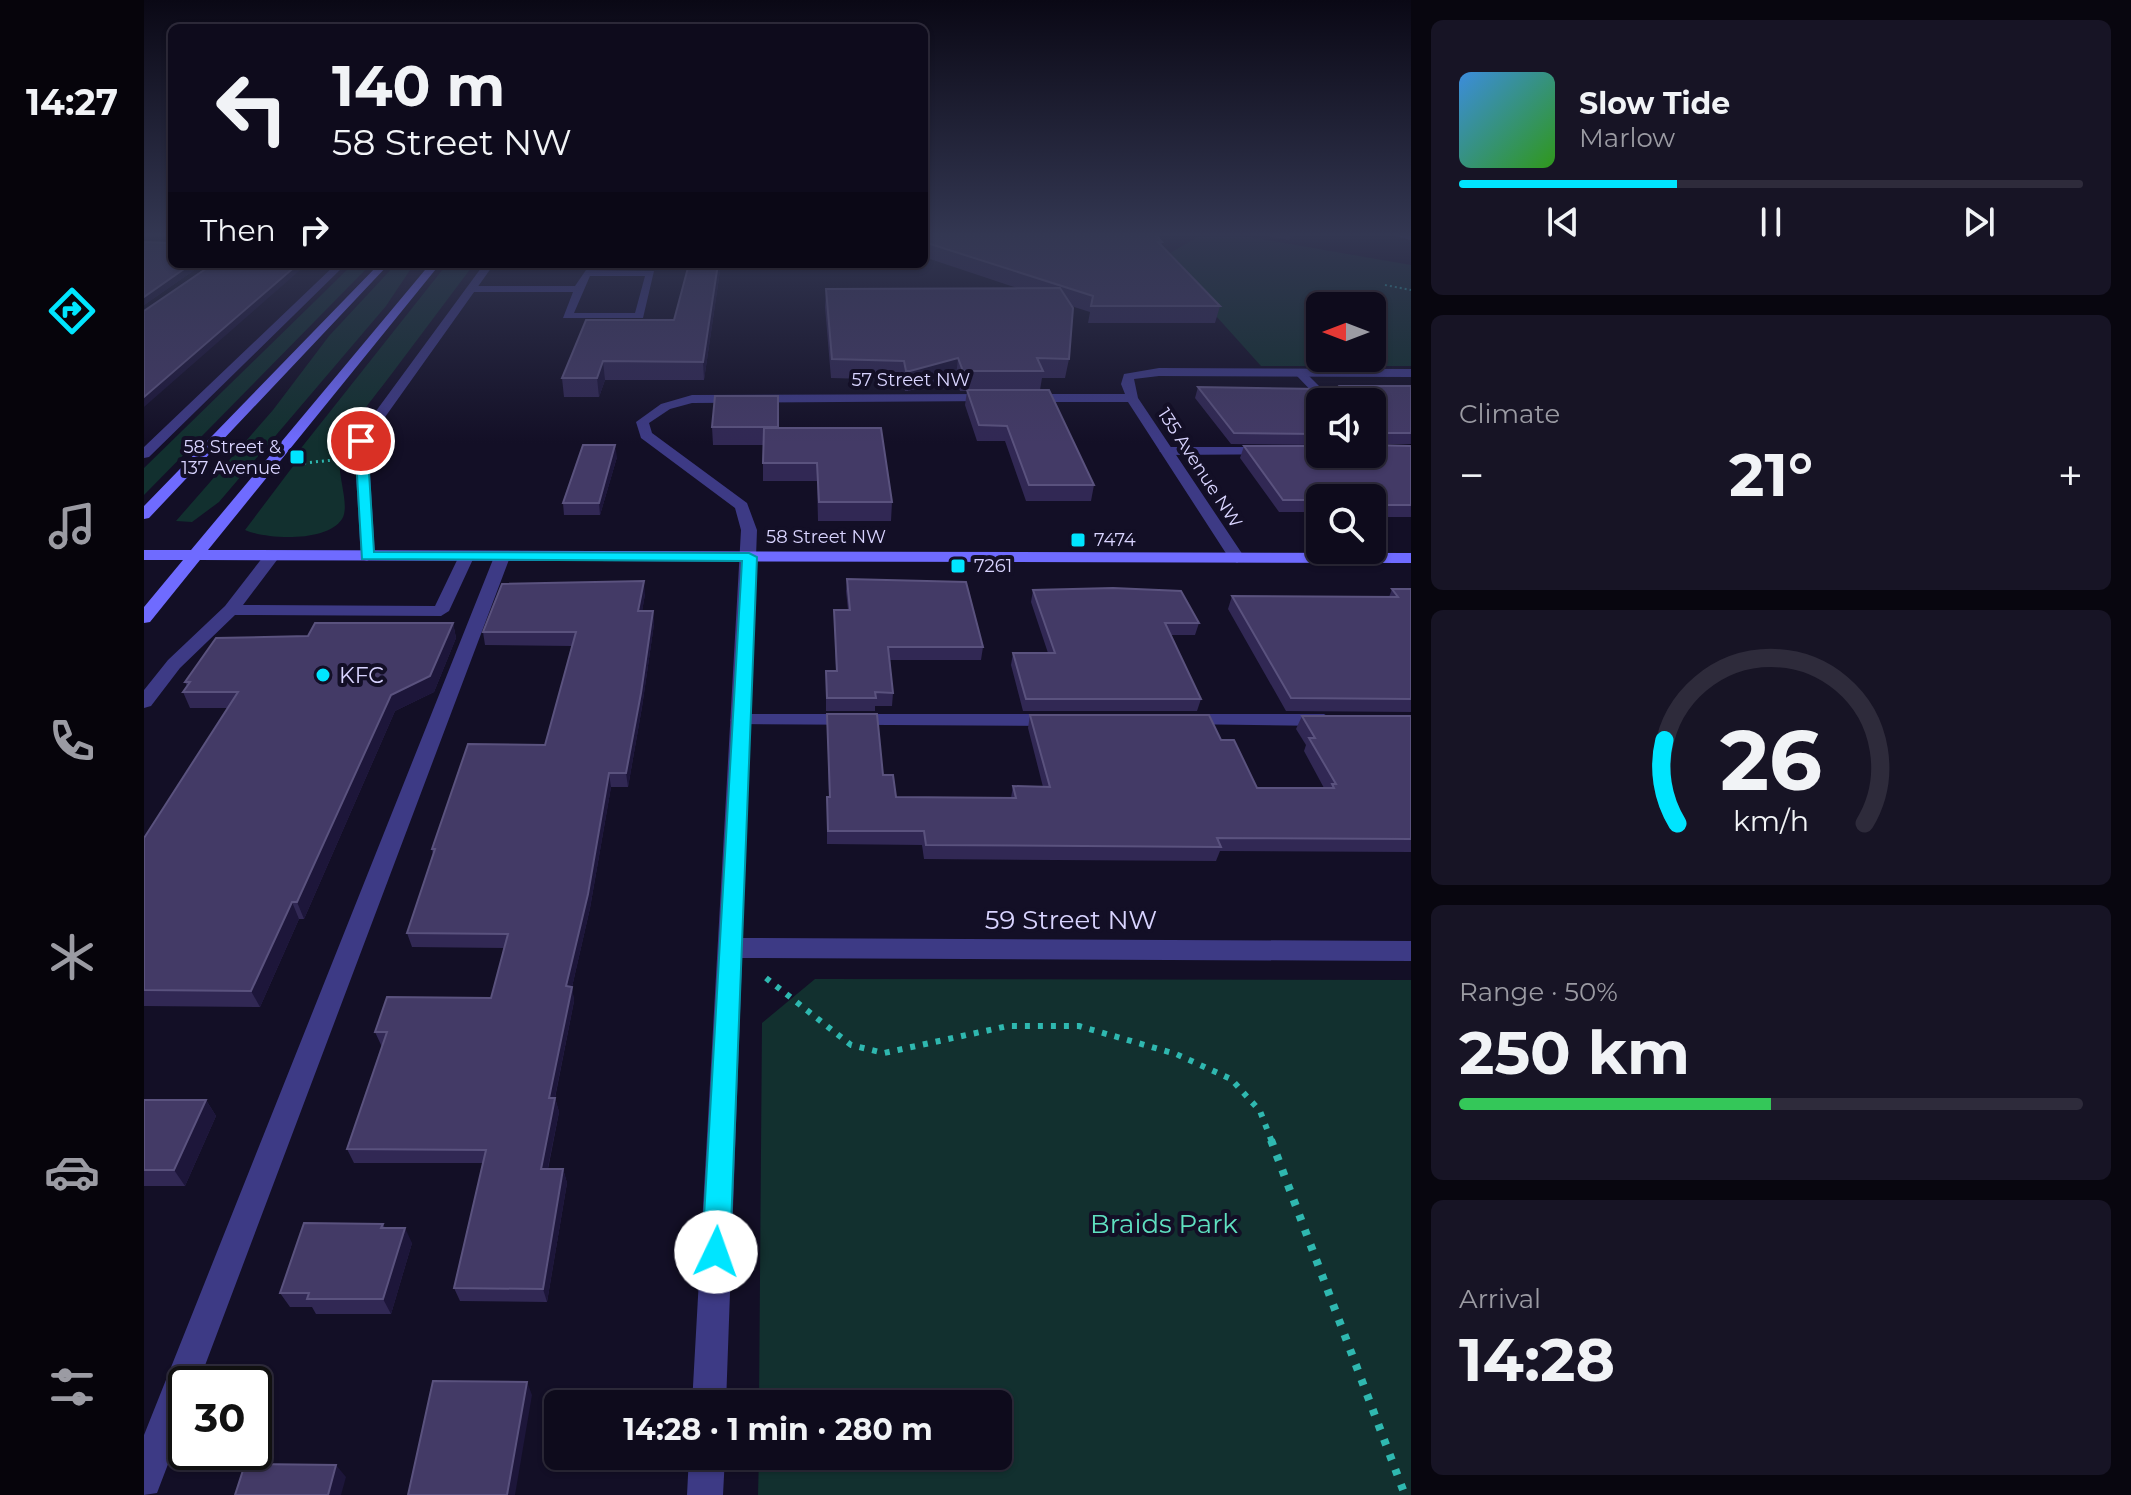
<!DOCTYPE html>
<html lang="en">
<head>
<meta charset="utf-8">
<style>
	:root { --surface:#0e0b1c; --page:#171425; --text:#f1f3f6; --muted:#9b9ba3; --line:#2e2b3b; --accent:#00e5ff }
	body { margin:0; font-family:Montserrat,sans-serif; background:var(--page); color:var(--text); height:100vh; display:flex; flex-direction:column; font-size:30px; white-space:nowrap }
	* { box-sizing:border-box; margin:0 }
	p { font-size:26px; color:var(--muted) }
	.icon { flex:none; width:44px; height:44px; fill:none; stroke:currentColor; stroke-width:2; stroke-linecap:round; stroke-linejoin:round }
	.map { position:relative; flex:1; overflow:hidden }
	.sheet { display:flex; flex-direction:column; gap:20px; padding:20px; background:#08060f; width:720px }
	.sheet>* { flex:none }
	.guide { position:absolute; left:24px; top:24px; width:760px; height:244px; border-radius:12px; box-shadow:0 2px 6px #0004,0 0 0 2px var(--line); background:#0e0b1c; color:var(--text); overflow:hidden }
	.needle { width:52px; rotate:270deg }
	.buttons { position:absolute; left:1162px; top:292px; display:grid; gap:16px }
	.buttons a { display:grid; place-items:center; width:80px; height:80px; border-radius:12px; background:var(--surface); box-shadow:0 2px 6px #0004,0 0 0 2px var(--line); font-size:40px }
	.speed { position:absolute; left:24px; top:1366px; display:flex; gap:16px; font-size:40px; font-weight:700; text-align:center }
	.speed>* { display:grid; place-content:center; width:104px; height:104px; border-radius:50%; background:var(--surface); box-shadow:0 2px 6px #0004,0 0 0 2px var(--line); line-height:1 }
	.speed .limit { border:4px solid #111; border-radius:12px; background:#fff; color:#111 }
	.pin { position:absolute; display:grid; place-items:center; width:68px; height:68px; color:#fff; margin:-34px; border:4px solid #fff; border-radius:50%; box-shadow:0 2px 8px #0007 }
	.me { position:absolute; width:88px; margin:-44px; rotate:3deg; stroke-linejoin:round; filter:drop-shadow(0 0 6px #0008) }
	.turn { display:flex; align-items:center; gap:28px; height:168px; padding:0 32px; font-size:36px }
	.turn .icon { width:104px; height:104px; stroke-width:2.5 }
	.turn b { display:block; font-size:56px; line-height:68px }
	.then { display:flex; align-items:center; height:76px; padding:0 32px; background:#0003; gap:16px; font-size:30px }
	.big { font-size:60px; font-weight:700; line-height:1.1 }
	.sheet .tile { flex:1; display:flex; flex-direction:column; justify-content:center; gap:12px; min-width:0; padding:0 28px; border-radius:12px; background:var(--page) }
	.sheet .dial { align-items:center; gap:0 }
	.dial svg { height:208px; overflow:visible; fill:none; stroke:var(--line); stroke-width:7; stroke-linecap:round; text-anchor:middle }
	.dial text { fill:var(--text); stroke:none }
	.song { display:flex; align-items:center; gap:24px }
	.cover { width:96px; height:96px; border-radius:12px; background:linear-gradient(135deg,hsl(210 70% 55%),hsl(110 70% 35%)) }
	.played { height:8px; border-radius:4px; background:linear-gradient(90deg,var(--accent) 35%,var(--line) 35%) }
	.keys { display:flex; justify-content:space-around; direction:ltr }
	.heat { display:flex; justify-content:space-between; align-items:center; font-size:44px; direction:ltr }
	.charge { height:12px; border-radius:6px; background:linear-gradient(90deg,#34c759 50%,var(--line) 0) }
	.trip { position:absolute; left:400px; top:1390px; width:468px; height:80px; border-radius:12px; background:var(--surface); box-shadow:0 2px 6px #0004,0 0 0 2px var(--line); font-weight:700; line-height:80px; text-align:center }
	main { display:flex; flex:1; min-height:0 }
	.menu { display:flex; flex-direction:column; width:144px; justify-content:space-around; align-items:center; background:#06040b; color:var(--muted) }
	.menu .icon { width:56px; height:56px }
	.menu .active { color:var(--accent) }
	.menu b { font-size:36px; color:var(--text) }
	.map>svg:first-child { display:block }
	.green { fill:#12302f; fill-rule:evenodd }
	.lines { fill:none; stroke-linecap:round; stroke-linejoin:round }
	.path-far3 { stroke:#2fb8b0; stroke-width:2; stroke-dasharray:2 3; stroke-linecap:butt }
	.path-far2 { stroke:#2fb8b0; stroke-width:3; stroke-dasharray:2 4; stroke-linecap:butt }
	.path-far1 { stroke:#2fb8b0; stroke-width:6; stroke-dasharray:5 8; stroke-linecap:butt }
	.path { stroke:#2fb8b0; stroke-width:8; stroke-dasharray:6 10; stroke-linecap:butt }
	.lane { fill:#3d3a85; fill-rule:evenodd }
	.street { fill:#3d3a85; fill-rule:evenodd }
	.secondary { fill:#6f6bff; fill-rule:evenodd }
	.wall { fill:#312854 }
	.shaded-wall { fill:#1d163a }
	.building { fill:#433a66; stroke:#5a527e; stroke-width:2 }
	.route { fill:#00e5ff; stroke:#0095a6; stroke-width:2 }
	.poi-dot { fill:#00e5ff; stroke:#130f26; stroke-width:3 }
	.labels { text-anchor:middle; stroke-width:8; stroke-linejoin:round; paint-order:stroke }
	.far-street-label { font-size:18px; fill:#d9d4ff; stroke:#130f26 }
	.far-poi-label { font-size:18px; fill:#d9d4ff; stroke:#130f26; text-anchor:start }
	.poi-label { font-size:22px; fill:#d9d4ff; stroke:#130f26; text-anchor:start }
	.near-street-label { font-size:26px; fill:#d9d4ff; stroke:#130f26 }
	.near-park-label { font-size:26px; fill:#5fe0c0; stroke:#130f26 }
</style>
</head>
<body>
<main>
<nav class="menu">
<b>14:27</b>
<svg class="icon active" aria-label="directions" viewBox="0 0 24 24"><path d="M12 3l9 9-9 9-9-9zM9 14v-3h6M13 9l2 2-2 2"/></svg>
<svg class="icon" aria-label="music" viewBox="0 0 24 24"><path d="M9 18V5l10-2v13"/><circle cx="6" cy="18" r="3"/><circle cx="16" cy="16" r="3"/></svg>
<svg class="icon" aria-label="phone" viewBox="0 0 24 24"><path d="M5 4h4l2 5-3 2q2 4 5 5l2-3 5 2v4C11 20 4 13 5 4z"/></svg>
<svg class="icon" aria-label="climate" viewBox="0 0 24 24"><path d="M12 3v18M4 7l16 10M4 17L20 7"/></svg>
<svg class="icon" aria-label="car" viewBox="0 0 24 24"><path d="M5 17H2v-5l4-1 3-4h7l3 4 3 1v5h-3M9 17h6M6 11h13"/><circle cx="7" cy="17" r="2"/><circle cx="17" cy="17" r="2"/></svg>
<svg class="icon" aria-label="filters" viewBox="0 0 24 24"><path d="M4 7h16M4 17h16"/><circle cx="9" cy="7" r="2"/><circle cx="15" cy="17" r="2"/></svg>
</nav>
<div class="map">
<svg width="1267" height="1495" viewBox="0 0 1267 1495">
	<rect width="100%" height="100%" fill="#130f26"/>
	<!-- green -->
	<path class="green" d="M1061,233H1082L1267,265V366H1117L1019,257ZM1176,306H1228V358H1176Z
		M209,264H227L0,495V468Z
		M252,264H270L242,306L75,502L48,522L32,521L129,410L185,336Z
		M303,264H330C302,301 274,339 246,376C229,399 205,425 197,453C191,472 207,505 198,519C184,542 123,540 101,530L156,457H150Z
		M671,979L1267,980V1495H614L615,1456H854V1404H615L618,1023Z"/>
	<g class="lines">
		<!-- path-far3 -->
		<path class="path-far3" d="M1241,285L1267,290"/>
		<!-- path-far2 -->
		<path class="path-far2" d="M160,463L190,460"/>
		<!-- path-far1 -->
		<path class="path-far1" d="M622,978L707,1045L740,1053L864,1026H935L1032,1054L1087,1079L1116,1111L1128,1142"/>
		<!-- path -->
		<path class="path" d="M1127,1140L1261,1495"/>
		<!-- lane -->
		<path class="lane" d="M1240,233L1267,234V240Z
			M442,270L510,271L499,318H419L429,292H328L323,289L328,286H431ZM446,276H501L491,313H430Z
			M1152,371H1160L1191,402H1178L1152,375Z
			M1176,447V454H1180L1022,455L1015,451L1022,447Z
			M128,551L136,556L99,605L291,606L316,554H328L330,557L305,611L297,616L91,615L36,668L7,706L0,708V690L24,660L81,606L122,553Z
			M358,552L366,557L54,1384H42V1417L13,1493L0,1495V1435L350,557Z
			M596,714H912L922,720L912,726L589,724L586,720Z
			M1040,714H1180L1190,720L1180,726L1033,724L1030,720Z"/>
		<!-- street -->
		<path class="street" d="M192,264H202L5,457L0,458V447Z
			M340,264H350L224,441L231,556L223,561L217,559L210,441Z
			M1015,368L1267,369V377L1015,376L990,379L994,398L1101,558L1093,563L1085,558L984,402H880L874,398L880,394H981L977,384L980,374Z
			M848,394L854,398L852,401L548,403L526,409L505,423L508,433L603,503L613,530L598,938L1267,941V961L598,958L582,1404H548L597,530L591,508L497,438L492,422L517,404L548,395Z
			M545,1456H581L579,1495H543Z"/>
		<!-- secondary -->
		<path class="secondary" d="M235,264H245L5,518L0,519V506Z
			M286,264H296L64,550L1267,553V563L56,560L6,622L0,623V607L39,560H0V550H47Z"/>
	</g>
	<!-- wall -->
	<path class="wall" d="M0,233H28V264H59L0,305V242L26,243L28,237H0Z
		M780,233L1018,242V246L1076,306L1071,323H944L946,312L927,306L925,359L921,378H898L896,390L950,485L947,501H882L861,441H833L821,405L823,391H816L812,377L764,391H761L758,380L687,378L681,307L682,289L873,288L780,257Z
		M1107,233H1155L1145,240Z
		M577,264L560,380H461L455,397H420L418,378L530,320Z
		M1196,386H1267V444H1228L1176,402V445L1087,444L1051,398L1054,387L1193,394Z
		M571,396L634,428L748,502L747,521H674L673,481H619V445H569L568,427Z
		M1100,446H1267V517H1228V498H1176V512H1135L1096,458Z
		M473,457L456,515H420L419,503Z
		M703,579L839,647L837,660H746L749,693L748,706H731V711H682V671H692L690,610H704L702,591Z
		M1248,589H1267V712L1142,711L1084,609L1088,596L1245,597Z
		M889,590L1055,623L1051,635H1027L1057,699L1053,711H879L867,665L869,653H904L887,602Z
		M501,594L498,611H509L510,624L498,707L484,787H467L446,908L428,987L430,1001L411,1098L415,1112L404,1169H419L423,1183L403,1302L316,1301L310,1288L339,1163H210L203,1149L238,1047L231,1032L347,998L360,948L268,947L263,933L289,855L288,849L401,745L428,646L341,645L339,632Z
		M309,623L312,638L290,692L251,711L160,919H155L116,1007L0,1006V838L84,708H46L39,692L43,686L41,682L164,636Z
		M683,714L739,775L752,797L867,798L869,786L899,787L884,728L886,715L1077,740L1113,788H1180L1160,751L1162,745L1152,729L1158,716H1267V852L1076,851L1072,861L780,859L778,845L683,844V797H685Z
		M0,1100H62L72,1116L41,1186H0Z
		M239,1224L241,1228L268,1243L247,1314H172L168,1307H146L136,1293Z"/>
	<!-- shaded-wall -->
	<path class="shaded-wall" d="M1146,233H1155L1145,240Z
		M47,264H59L0,305V297Z
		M154,264H163L0,407V397Z
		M574,264H577L560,380L559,362Z
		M814,358L812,377L764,391L766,371Z
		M459,361L461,380L455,397L453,378Z
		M471,445L473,457L456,515L455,503Z
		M500,581L501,594L496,624L494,611Z
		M509,611L510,624L498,707L484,787L482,773Z
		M309,623L312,638L290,692L251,711L160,919L153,902L247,695Z
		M465,773L467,787L446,908L428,987L430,1001L408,1112L405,1098L422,986Z
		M148,902L155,919L116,1007L107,991Z
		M411,1098L415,1112L401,1182L397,1169Z
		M62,1100L72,1116L41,1186L30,1170Z
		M419,1169L423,1183L403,1302L399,1289Z
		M261,1228L268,1243L247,1314L239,1299Z
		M383,1382L388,1395L371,1495H363Z
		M192,1465L202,1477L197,1495H184Z"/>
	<!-- building -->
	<path class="building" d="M780,233H1010L1018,242H1014L1076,306H947L949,296L780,242Z
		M28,236V264H47L0,297V242L26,243Z
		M69,264H154L0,397V311Z
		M545,264H574L559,362L459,361L453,378H418L442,320H530Z
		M916,288L929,308L925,359L893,358L899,371H819L814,358L766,371H762L760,361L688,359L682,289Z
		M1196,386H1267V433H1232L1228,439V402H1176V434L1090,433L1054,387L1175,389L1182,394H1195L1199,389Z
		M823,390H905L950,485H885L863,426L835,425Z
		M571,396H634V427H568Z
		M620,428H737L748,502H675L673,463H619Z
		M439,445H471L455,503H419Z
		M1228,445L1267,446V505H1228V498H1176V500H1139L1100,446H1176V454H1228Z
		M703,579L822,582L839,647H744L749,693L731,692L732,698H683L682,671H693L690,610H706Z
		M500,581L494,611H509L497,693L482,773H465L444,894L422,986L428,987L405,1098H411L397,1169H419L399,1289L310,1288L342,1150L203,1149L243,1032H231L243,997L347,998L364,934L263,933L291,849H288L324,744L401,745L432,632H339L358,584Z
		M969,588L1037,591L1055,623H1021L1057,699H882L869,653H911L889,590Z
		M1248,589H1267V699L1147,698L1088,596L1254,597Z
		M171,623H309L286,676L247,695L153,902H148L107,991L0,990V838L94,692H39L46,682H41L72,638L164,636Z
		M683,714H733L739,775H749L752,797L872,798L869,786L906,787L886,715H1065L1077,740H1090L1113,788H1190L1188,784H1192L1165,738H1171L1158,716H1267V839L1073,838L1077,847L782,845L780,831H684L683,797H686Z
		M0,1100H62L30,1170H0Z
		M160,1223L239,1224L237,1228H261L239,1299H163L165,1293H136Z
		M289,1381L383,1382L363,1495H264Z
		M101,1464L192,1465L184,1495H91Z"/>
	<!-- sky -->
	<linearGradient id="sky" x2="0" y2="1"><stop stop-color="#0a0815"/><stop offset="0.53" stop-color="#333752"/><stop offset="1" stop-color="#333752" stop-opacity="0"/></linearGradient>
	<rect width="1267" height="443" fill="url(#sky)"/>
	<!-- route -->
	<path class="route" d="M217,437L223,441L230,552L605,553L613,557L586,1252L582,1262L572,1266L562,1262L558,1252L598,561L218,559L211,441Z"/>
	<!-- markers -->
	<g class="poi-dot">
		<rect x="145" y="449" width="16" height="16" rx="4"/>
		<rect x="926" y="532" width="16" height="16" rx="4"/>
		<rect x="806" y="558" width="16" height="16" rx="4"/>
		<circle cx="179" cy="675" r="8"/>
	</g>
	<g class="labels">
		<!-- far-street labels -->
		<g class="far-street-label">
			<text x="767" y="386">57 Street NW</text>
			<text transform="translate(1056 468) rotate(57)" y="6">135 Avenue NW</text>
			<text x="682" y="543">58 Street NW</text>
		</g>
		<!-- far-poi labels -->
		<g class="far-poi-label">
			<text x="137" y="453" text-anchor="end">58 Street &amp;<tspan x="137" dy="21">137 Avenue</tspan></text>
			<text x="950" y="546">7474</text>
			<text x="830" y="572">7261</text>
		</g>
		<!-- poi labels -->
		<g class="poi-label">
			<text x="195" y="683">KFC</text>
		</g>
		<!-- near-street labels -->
		<g class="near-street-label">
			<text x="927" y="929">59 Street NW</text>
		</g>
		<!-- near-park labels -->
		<g class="near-park-label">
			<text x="1020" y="1233">Braids Park</text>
		</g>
	</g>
</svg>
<div class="buttons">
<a><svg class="needle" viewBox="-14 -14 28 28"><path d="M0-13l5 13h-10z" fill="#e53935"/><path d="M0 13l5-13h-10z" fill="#9b9ba3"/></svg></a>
<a><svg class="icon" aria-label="sound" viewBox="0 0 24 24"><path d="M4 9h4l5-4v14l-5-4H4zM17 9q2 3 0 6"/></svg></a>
<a><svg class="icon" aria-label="search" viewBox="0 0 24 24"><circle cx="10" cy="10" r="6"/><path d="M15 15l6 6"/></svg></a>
</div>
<div class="speed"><div class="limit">30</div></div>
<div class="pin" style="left:217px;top:441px;background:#d93025"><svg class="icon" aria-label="arrive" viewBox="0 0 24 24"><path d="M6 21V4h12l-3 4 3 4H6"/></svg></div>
<svg class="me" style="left:572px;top:1252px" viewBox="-20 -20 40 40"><circle r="19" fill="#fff"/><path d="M0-13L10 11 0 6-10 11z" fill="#00e5ff"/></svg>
<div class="trip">14:28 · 1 min · 280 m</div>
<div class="guide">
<div class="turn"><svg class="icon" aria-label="left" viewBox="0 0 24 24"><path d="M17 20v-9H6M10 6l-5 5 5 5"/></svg><div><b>140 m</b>58 Street NW</div></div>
<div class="then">Then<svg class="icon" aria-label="right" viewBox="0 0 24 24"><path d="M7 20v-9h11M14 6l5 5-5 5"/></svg></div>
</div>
</div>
<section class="sheet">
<div class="tile">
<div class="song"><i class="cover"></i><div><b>Slow Tide</b><p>Marlow</p></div></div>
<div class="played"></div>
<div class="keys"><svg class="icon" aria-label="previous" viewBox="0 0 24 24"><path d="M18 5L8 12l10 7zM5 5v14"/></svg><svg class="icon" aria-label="pause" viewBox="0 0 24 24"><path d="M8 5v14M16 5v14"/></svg><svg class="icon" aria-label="next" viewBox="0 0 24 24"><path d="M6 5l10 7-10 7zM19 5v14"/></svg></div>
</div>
<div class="tile"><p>Climate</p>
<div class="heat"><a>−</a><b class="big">21°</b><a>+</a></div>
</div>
<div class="tile dial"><svg viewBox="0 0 100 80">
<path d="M14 69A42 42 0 1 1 86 69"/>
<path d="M14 69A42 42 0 0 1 9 37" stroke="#00e5ff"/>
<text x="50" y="56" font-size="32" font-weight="700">26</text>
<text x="50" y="72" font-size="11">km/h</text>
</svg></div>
<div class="tile"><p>Range · 50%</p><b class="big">250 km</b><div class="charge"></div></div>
<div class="tile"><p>Arrival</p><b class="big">14:28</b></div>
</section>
</main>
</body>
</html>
